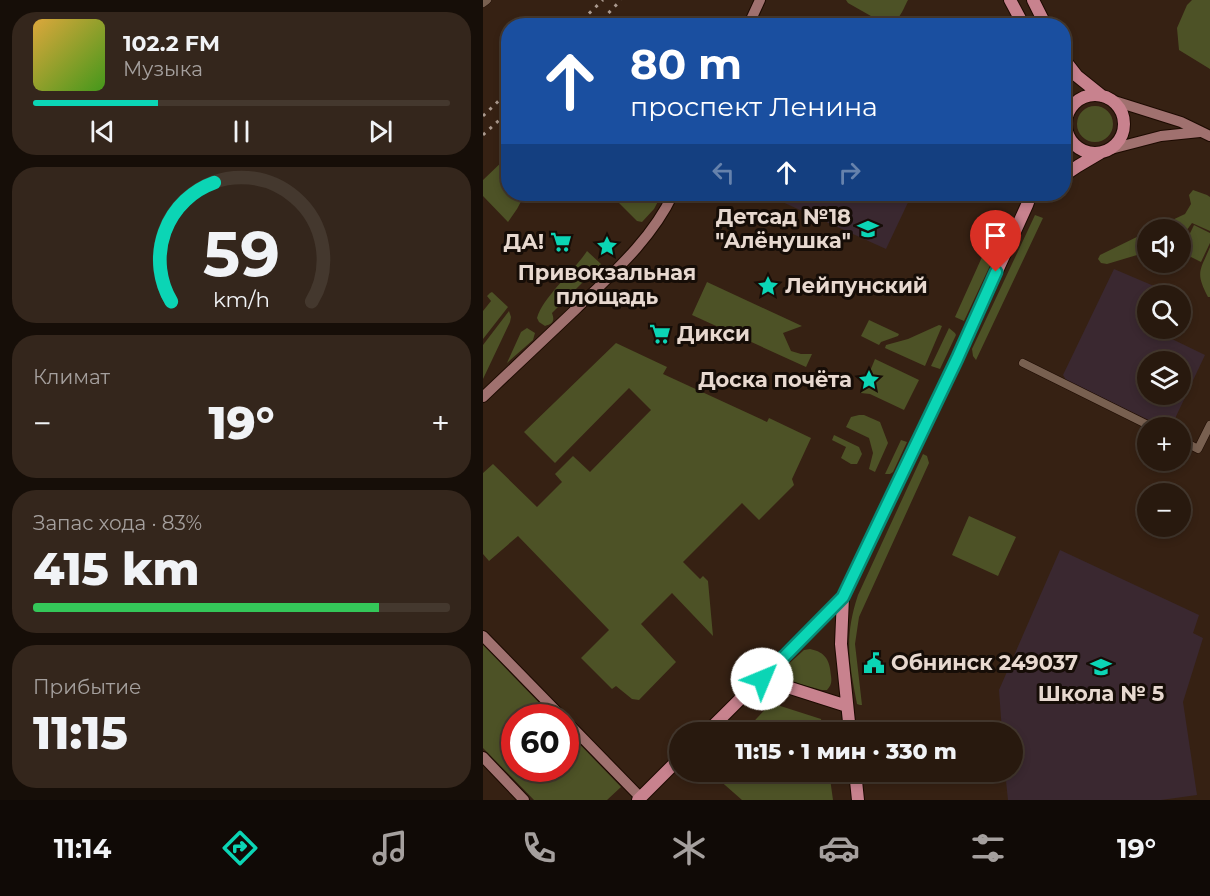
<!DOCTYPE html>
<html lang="ru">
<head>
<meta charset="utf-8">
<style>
	:root { --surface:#28190e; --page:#34261c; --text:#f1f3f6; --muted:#a5a09e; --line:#44382e; --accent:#0bd5b5 }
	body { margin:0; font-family:Montserrat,sans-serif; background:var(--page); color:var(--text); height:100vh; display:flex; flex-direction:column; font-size:22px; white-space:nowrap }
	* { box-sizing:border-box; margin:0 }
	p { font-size:20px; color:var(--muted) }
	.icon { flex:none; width:33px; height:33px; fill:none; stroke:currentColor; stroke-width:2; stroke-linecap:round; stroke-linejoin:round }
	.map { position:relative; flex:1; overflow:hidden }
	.details { display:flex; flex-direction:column; gap:12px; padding:12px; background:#160e08; width:483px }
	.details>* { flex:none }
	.hud { position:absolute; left:18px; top:18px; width:570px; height:183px; border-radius:24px; box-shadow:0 3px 9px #0003,0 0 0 2px var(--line); background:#1a4fa0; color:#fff; overflow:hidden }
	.fabs { position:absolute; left:654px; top:219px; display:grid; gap:12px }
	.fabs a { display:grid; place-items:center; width:54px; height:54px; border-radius:50%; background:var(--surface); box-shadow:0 3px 9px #0003,0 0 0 2px var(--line); font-size:30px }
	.speed { position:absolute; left:18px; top:704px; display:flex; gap:12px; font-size:30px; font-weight:700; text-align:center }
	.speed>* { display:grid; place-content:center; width:78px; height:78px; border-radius:50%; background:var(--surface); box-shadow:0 3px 9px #0003,0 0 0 2px var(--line); line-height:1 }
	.speed .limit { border:9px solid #d22; background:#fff; color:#111 }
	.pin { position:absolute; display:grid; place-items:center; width:51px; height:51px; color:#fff; margin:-62px -26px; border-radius:50% 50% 50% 0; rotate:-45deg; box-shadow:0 0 6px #0007 }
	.pin .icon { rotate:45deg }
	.me { position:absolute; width:66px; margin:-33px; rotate:45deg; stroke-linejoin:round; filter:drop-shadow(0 0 4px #0008) }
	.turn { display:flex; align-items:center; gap:21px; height:126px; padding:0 30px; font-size:27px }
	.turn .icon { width:78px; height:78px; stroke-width:2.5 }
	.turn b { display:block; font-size:42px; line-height:51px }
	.lanes { display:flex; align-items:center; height:57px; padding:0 30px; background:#0003; justify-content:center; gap:30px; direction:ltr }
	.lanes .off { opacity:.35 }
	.big { font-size:45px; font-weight:800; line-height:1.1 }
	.details .widget { flex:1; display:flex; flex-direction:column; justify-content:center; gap:9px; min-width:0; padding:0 21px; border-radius:24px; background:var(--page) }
	.details .dial { align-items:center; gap:0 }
	.dial svg { height:156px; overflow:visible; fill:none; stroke:var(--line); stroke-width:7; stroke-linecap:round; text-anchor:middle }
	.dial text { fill:var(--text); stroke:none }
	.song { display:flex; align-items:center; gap:18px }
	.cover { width:72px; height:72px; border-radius:9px; background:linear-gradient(135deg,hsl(40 70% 55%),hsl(100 70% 35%)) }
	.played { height:6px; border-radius:3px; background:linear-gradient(90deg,var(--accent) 30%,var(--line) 30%) }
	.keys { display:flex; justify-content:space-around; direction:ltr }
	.heat { display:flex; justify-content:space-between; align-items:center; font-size:33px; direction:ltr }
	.charge { height:9px; border-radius:4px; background:linear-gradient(90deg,#34c759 83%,var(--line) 0) }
	.trip { position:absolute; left:186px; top:722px; width:354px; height:60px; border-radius:30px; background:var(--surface); box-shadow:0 3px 9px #0003,0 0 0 2px var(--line); font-weight:800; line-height:60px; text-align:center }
	.tab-bar { display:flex; height:96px; justify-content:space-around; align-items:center; background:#100a06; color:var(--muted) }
	.tab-bar .icon { width:42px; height:42px }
	.tab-bar .on { color:var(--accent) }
	.tab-bar b { font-size:27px; color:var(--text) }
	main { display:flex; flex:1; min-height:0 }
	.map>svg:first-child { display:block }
	.education { fill:#3a2830; fill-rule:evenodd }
	.green { fill:#4d5226 }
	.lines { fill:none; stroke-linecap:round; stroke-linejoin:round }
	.street-casing { stroke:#1c0a01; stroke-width:9 }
	.secondary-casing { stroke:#1c0a01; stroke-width:12 }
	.primary-casing { stroke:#1c0a01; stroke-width:14 }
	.street { stroke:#786050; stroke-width:8 }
	.secondary { stroke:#a0716f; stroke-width:10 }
	.primary { stroke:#c8828e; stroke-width:12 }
	.rail { stroke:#aa998e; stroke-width:3; stroke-dasharray:3 6; stroke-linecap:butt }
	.route-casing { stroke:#078a76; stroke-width:15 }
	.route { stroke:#0bd5b5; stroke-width:10 }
	.labels { text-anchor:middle; stroke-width:6; stroke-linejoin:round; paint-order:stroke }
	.poi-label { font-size:21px; font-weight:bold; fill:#e7d8cf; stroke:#160d07; text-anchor:end }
</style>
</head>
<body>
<main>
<section class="details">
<div class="widget">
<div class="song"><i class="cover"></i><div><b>102.2 FM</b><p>Музыка</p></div></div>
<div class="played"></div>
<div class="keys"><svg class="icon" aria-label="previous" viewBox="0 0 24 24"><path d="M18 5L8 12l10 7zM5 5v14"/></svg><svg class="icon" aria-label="pause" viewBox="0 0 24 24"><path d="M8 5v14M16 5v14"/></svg><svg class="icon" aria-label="next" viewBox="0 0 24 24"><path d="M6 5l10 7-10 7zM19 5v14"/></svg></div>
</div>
<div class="widget dial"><svg viewBox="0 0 100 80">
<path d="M14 69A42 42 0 1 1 86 69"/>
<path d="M14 69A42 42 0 0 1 36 8" stroke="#0bd5b5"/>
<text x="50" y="56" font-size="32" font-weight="700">59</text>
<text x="50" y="72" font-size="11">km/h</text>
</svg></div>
<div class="widget"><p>Климат</p>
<div class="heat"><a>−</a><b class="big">19°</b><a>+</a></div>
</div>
<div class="widget"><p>Запас хода · 83%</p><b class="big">415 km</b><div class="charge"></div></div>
<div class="widget"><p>Прибытие</p><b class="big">11:15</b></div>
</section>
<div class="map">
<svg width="727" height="800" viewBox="0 0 727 800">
	<rect width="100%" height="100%" fill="#362113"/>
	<!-- education -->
	<path class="education" d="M298,194H429L403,249L295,200Z
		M631,269L692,295L664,296V328L691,329L689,339L722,355L688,427H680L583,380L580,375ZM664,362H698V394H664Z
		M577,550L716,615L710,633L720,638L700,702L714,795L678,800H525L522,771H530V732H519L516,690Z"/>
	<!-- green -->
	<path class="green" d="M363,0H425C419,11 416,24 402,24L365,3Z
		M709,0H727V69L696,50L694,28L704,5Z
		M594 124a18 18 0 1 1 36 0a18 18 0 1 1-36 0Z
		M25,156L26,194H42L34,209L25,222L0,196V180Z
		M710,190L724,195L727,197V231L709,223L698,238V230L670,229L702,214L708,204L706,195Z
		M138,194H179L171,209L159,222L154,221L134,201Z
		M552,215L560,218L493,360L490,356L489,349Z
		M517,217L526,222L525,227L481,321L472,317Z
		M711,225L727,233V243L718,262L698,252Z
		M664,232V252L624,264L618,263L615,259L617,255Z
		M727,247V297H725C712,272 717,271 727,247Z
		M104,251L118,264L69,313C72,321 70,324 62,326L56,322L54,318C60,297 91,271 104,251Z
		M224,282L319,326L300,333L308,351L318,354H329L323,367L209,315Z
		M9,292L25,307L0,339V311L8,301L4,296L7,293Z
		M26,311L28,317L27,322L0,379V345Z
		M386,320L416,334L415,336L398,342L396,345L378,336Z
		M456,325L459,326L442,366L402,348L403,345L425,339Z
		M44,328L52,333L50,340L24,363L38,332Z
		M466,328L472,333L473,335L457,369L448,366Z
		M133,343L184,367L180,374L284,422L286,418L328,438L309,479L311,485L276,520L259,503L200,562L217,579L220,576L225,581L230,636L189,593L158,624L193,662L156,700L149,699L133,686L129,689L98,658L126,630L35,536L6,561L0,554V473L10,464L54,507L79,482L72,474L90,456L107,472L168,410L146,388L72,463L41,432Z
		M392,359L436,380L421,410L387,394L378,393Z
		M376,415H381L397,422L405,443L392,472L386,469L390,453L386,438L363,427L368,417Z
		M351,435L376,447L379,454L374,464H368L358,458L363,447L349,440Z
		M418,440L424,442L410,472L407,474H402Z
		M440,454L444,456L446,463L376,617L372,644L379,705H377L374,704C366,662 361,637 375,595Z
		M486,516L533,537L515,576L469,555Z
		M0,645L70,717H32V768H82L83,730L138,787L124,800H51L0,748Z
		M327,649C343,652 347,661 348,676C349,683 348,685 344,690H339C328,687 304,682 298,674L300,669L321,650Z
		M288,703L338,719L340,732H261Z
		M226,771H346L350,800H259Z"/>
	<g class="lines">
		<defs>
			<path id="street" d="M0,3L4,0
				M540,363L671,428
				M698,440L715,449L727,425"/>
			<path id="secondary" d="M265,26L277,0
				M625,99L698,122L727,136
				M624,150L678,136L717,132
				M0,397C31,368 62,338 93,309C129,274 169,239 190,194
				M0,636L79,717
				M82,720L157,797
				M0,757L41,800"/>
			<path id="primary" d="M527,0L541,26
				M550,0L563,26
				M580,58L594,76L619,96
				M583 124a29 29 0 1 1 58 0a29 29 0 1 1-58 0Z
				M580,176L595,166L617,153
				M360,597L358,644L367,732
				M279,679L364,706
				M224,732L360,597L474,359L544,205L548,194
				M372,771L375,800
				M155,800L196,759"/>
		</defs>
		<!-- street casing -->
		<use href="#street" class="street-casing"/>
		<!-- secondary casing -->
		<use href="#secondary" class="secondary-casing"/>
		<!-- primary casing -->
		<use href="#primary" class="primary-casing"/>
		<!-- street -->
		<use href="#street" class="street"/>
		<!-- secondary -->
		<use href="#secondary" class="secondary"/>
		<!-- primary -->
		<use href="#primary" class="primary"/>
		<!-- rail -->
		<path class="rail" d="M93,26L120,0
			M113,26L138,0
			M0,116L26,91
			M0,135L26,111"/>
	</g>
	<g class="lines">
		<defs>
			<path id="route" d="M279,679L360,597L474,359L513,272"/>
		</defs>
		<!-- route casing -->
		<use href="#route" class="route-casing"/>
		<!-- route -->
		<use href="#route" class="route"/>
	</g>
	<!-- icons -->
	<defs>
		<symbol id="school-bare" viewBox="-9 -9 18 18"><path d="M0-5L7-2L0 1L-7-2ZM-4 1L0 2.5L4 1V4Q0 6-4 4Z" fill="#0bd5b5" stroke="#160d07" stroke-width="2.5" paint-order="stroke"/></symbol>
		<symbol id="supermarket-bare" viewBox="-9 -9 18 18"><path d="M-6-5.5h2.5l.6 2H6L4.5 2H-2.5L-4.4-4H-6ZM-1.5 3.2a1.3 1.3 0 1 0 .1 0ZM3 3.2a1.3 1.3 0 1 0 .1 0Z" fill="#0bd5b5" stroke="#160d07" stroke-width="2.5" paint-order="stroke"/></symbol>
		<symbol id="sight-bare" viewBox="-9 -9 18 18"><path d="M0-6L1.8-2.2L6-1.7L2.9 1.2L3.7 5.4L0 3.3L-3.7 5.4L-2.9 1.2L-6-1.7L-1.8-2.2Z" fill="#0bd5b5" stroke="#160d07" stroke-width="2.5" paint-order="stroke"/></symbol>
		<symbol id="civic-bare" viewBox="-9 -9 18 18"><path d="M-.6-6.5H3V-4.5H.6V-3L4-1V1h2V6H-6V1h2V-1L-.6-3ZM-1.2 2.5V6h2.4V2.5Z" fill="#0bd5b5" stroke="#160d07" stroke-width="2.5" paint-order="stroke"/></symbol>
	</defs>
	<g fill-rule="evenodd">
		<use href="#school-bare" x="370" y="214" width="30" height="30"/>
		<use href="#supermarket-bare" x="63" y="227" width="30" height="30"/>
		<use href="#sight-bare" x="109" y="231" width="30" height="30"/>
		<use href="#sight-bare" x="270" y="271" width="30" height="30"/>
		<use href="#supermarket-bare" x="162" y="319" width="30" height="30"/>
		<use href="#sight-bare" x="371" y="365" width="30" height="30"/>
		<use href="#civic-bare" x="376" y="648" width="30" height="30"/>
		<use href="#school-bare" x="603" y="652" width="30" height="30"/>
	</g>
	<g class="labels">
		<!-- poi labels -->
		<g class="poi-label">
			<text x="368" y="224">Детсад №18<tspan x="368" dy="24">"Алёнушка"</tspan></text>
			<text x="61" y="249">ДА!</text>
			<text x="124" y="280" text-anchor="middle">Привокзальная<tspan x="124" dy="24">площадь</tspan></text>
			<text x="302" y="293" text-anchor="start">Лейпунский</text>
			<text x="194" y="341" text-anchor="start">Дикси</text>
			<text x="369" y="387">Доска почёта</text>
			<text x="408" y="670" text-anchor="start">Обнинск 249037</text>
			<text x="618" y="701" text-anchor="middle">Школа № 5</text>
		</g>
	</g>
</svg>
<div class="fabs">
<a><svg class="icon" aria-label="sound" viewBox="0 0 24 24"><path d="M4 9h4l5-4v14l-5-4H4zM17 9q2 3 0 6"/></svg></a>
<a><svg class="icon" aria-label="search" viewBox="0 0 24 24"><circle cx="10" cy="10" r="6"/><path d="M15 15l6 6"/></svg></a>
<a><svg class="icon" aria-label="layers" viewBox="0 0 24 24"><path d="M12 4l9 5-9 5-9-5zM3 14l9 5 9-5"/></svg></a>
<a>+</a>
<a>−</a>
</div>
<div class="speed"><div class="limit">60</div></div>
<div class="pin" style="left:513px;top:272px;background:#d93025"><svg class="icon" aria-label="arrive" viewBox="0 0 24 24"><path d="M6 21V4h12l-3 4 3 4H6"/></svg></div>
<svg class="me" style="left:279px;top:679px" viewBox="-20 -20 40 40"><circle r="19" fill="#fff"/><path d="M0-13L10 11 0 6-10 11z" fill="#0bd5b5"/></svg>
<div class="trip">11:15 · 1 мин · 330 m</div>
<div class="hud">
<div class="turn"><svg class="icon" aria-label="ahead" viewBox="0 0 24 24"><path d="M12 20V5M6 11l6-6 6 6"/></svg><div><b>80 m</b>проспект Ленина</div></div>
<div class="lanes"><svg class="icon off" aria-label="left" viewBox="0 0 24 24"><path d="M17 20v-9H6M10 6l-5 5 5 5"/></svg><svg class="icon" aria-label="ahead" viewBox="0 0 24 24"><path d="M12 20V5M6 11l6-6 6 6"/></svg><svg class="icon off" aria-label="right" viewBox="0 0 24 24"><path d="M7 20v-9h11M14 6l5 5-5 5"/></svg></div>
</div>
</div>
</main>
<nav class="tab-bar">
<b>11:14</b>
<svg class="icon on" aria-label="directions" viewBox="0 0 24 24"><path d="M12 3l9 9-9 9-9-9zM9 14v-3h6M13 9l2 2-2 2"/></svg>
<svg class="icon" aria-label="music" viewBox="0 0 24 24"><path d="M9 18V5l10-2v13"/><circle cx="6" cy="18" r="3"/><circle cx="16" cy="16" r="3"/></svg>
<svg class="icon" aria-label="phone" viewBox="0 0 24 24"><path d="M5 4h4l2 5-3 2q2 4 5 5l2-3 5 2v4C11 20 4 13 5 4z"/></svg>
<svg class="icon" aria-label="climate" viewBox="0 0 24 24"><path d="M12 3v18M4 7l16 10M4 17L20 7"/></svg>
<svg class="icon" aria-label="car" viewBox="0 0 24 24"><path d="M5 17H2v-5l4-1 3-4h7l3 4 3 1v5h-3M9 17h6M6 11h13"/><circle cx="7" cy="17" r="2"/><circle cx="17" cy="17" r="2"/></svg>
<svg class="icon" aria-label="filters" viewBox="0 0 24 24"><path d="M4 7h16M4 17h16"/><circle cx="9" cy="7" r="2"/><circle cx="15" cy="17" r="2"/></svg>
<b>19°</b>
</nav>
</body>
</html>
